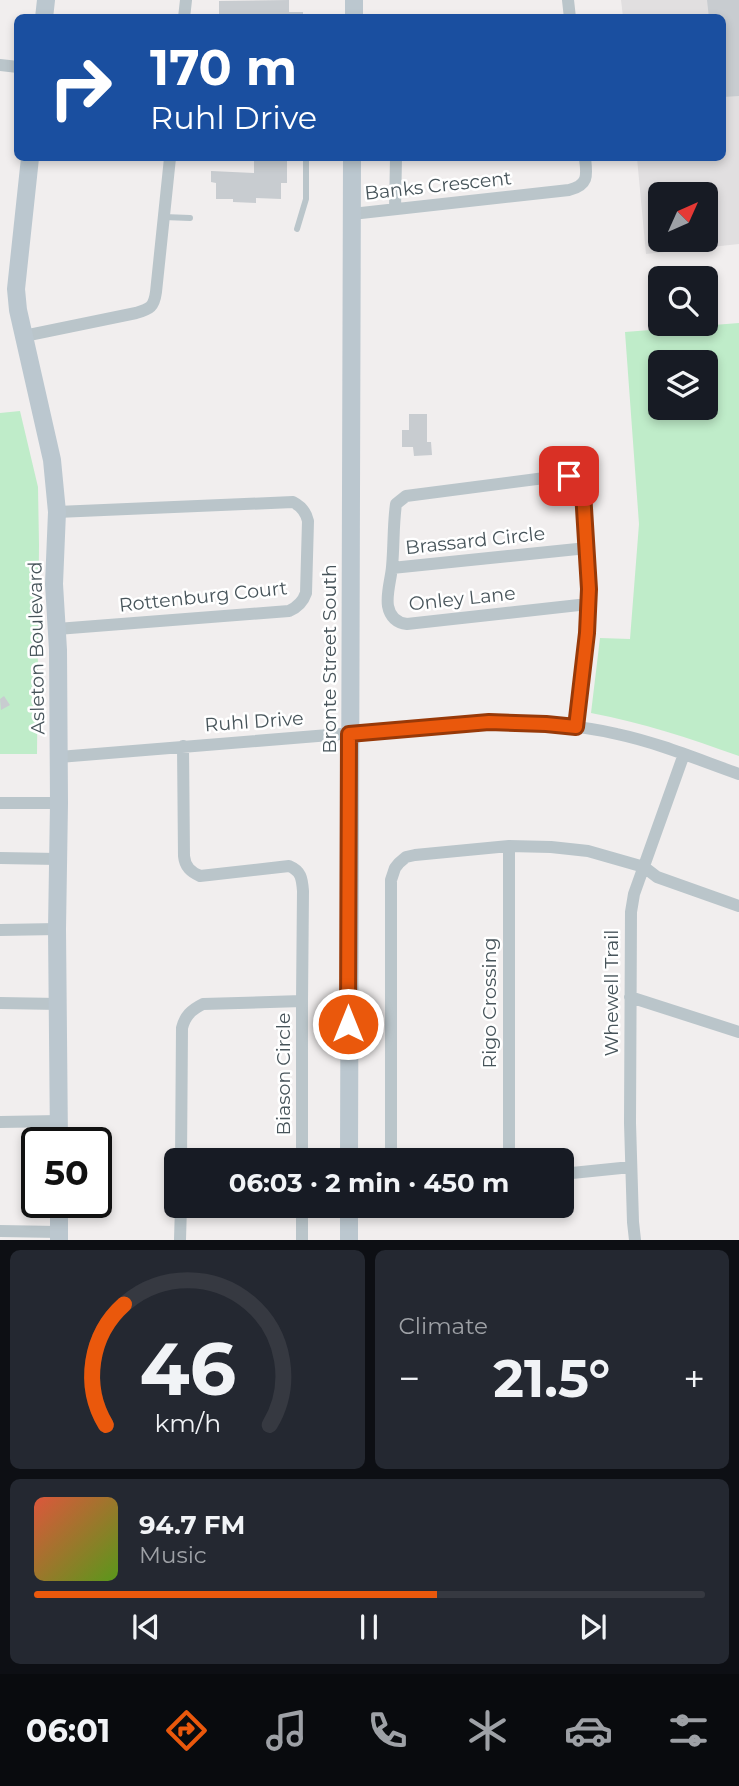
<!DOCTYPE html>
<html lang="en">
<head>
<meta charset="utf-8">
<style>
	:root { --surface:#171b24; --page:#242831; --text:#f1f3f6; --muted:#9ea1a6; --line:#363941; --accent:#ea580c }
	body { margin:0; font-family:Montserrat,sans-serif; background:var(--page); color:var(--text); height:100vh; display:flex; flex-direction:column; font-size:26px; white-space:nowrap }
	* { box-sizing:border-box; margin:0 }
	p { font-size:23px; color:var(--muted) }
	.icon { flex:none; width:38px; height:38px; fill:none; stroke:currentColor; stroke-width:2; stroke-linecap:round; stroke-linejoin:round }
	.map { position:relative; height:1240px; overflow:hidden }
	.side { display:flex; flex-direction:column; gap:10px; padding:10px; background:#0d0f14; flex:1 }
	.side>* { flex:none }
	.guide { position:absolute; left:14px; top:14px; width:712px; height:147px; border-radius:10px; box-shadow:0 4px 10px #0003; background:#1a4fa0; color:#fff; overflow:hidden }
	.needle { width:46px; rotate:45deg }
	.buttons { position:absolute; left:648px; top:182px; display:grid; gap:14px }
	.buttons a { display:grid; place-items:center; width:70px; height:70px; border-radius:10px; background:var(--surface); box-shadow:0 4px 10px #0003; font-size:35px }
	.speed { position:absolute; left:21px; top:1127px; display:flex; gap:14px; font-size:35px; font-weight:700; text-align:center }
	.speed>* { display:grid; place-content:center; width:91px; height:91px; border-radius:50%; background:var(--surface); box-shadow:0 4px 10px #0003; line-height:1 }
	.speed .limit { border:4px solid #111; border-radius:10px; background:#fff; color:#111 }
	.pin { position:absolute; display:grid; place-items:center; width:60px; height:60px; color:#fff; margin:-30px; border-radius:14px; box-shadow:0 4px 10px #0006 }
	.me { position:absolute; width:77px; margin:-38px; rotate:0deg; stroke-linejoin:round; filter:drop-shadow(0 0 5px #0008) }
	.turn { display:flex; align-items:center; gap:24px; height:147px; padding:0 21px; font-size:32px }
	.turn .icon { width:91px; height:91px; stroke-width:2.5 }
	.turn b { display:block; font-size:49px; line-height:60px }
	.big { font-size:52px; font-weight:700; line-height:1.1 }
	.side .tile { flex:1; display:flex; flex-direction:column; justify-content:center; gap:10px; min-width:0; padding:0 24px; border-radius:10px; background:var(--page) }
	.side .dial { align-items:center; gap:0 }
	.dial svg { height:182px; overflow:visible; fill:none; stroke:var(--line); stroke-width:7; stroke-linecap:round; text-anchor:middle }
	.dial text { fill:var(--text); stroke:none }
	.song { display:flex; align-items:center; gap:21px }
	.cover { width:84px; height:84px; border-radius:10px; background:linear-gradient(135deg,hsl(10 70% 55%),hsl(90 70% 35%)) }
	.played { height:7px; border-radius:4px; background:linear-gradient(90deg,var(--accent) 60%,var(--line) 60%) }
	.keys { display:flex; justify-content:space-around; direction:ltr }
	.heat { display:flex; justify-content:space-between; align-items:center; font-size:38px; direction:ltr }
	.side .tiles { flex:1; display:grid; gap:10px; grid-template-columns:1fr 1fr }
	.tile:last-child { grid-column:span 2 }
	.trip { position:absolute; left:164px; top:1148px; width:410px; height:70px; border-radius:10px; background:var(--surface); box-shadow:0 4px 10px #0003; font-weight:700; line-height:70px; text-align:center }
	.menu { display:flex; height:112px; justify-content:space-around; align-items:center; background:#090b0e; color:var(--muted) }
	.menu .icon { width:49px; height:49px }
	.menu .active { color:var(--accent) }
	.menu b { font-size:32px; color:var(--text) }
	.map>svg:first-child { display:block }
	.education { fill:#e1dfe0; fill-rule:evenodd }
	.green { fill:#bfecc9; fill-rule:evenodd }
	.building { fill:#c8ccd0 }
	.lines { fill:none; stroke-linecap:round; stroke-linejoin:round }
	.lane { stroke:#bac5ca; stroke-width:6 }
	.street { stroke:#bac5ca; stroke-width:12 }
	.secondary { stroke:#bbc7cf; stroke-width:18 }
	.route-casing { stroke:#983908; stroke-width:18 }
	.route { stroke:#ea580c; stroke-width:12 }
	.labels { text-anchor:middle; stroke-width:5; stroke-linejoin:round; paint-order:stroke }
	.street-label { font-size:19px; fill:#47545a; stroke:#fff }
</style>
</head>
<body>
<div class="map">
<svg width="739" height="1240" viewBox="0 0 739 1240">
	<rect width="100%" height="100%" fill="#f1eeee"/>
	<!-- education -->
	<path class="education" d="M621,0H739V244L646,254L637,158H723V18L623,17ZM660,194H705V240H660Z"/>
	<!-- green -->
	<path class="green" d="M739,323V756C688,738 644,723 591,713L600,638L630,639L639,524L625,332ZM660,362H705V408H660Z
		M20,411L38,487L39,545L37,754H0V413Z"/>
	<!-- building -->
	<path class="building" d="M289,0V12H303V18L219,17V1Z
		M707,0H739V96L723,97V18H709Z
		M254,158H287V183H281V199L256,198V203L233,202V199H216V183L211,182V171L254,173Z
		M409,414H427V442H431L432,455L414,456L413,447H402V430H409Z
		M4,696L10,705L1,710L0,699Z"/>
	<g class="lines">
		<!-- lane -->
		<path class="lane" d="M164,217L190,218
			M297,229L306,199V158"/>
		<!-- street -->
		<path class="street" d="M568,0L570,18
			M184,18L186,0
			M0,65L18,67
			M395,209L396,158
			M352,214L569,190C589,185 587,175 585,158
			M24,336L136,313C150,309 154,307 156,292L170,158
			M392,568L587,548
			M57,629L289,611C298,607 303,602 306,593L308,521C306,512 301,506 293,502L57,512
			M576,727C580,695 586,662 587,629C589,587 587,545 584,503C582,487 578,476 560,476L406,496L396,504C393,525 394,546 392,567C391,579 386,594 388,606C390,617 397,623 407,624L588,604
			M183,746L184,856C185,867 191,872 200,876L289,866C301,871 302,878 303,891L302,1001
			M59,757L489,722C532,723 575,724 617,734C659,743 699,760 739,774
			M0,803H59
			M0,858L58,859
			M0,930L57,929
			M630,997L739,1032
			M0,1003L59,1004
			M0,1122L60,1121
			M181,1160L182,1028C185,1016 191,1010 203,1004L302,1001V1160
			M391,1160V880L395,868L399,863L406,857L415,855L509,846L551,847L588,851L644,867L657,877L739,906
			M509,1160V846
			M562,1174L631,1167
			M0,1231L59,1232
			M180,1240L181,1206
			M302,1240V1206
			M635,1240L633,1222L630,1123L631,912L634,894L684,754"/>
		<!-- secondary -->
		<path class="secondary" d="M44,18L46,0
			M354,18V0
			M30,158L16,289L18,310L52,460L57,512L54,584L58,650L59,803L57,929L59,1143
			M349,1160L352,158
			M349,1206V1240
			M59,1240V1202"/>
	</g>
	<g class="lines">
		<defs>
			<path id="route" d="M348,1024L349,734L489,722L546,724L576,727L587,633L589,589L583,492L579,482L569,476"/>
		</defs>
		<!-- route casing -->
		<use href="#route" class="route-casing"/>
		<!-- route -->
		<use href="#route" class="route"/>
	</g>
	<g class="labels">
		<!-- street labels -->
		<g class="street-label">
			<text transform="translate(438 185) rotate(-6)" y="7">Banks Crescent</text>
			<text transform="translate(475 540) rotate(-6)" y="7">Brassard Circle</text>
			<text transform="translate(203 596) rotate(-6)" y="7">Rottenburg Court</text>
			<text transform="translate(462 598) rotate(-6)" y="7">Onley Lane</text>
			<text transform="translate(36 648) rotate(-91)" y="7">Asleton Boulevard</text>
			<text transform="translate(329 659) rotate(-90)" y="7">Bronte Street South</text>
			<text transform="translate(254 721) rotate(-4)" y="7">Ruhl Drive</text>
			<text transform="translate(611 993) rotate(-90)" y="7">Whewell Trail</text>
			<text transform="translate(489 1003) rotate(-90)" y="7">Rigo Crossing</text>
			<text transform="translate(283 1074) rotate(-90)" y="7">Biason Circle</text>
		</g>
	</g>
</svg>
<div class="buttons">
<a><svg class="needle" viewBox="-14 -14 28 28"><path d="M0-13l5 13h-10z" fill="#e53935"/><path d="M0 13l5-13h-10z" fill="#9ea1a6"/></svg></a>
<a><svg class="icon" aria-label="search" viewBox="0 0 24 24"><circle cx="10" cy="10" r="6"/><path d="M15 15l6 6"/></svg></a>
<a><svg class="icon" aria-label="layers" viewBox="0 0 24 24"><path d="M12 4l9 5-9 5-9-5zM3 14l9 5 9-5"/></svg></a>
</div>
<div class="speed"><div class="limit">50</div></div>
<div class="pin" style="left:569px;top:476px;background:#d93025"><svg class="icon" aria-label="arrive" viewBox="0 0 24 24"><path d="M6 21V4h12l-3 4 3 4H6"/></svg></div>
<svg class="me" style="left:348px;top:1024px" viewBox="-20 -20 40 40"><circle r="17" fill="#ea580c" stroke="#fff" stroke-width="3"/><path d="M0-11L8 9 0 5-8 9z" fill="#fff"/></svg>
<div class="trip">06:03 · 2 min · 450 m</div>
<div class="guide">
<div class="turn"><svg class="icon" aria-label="right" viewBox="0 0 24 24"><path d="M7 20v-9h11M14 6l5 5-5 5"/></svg><div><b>170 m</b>Ruhl Drive</div></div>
</div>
</div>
<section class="side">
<div class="tiles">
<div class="tile dial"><svg viewBox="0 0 100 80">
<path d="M14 69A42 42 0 1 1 86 69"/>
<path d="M14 69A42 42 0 0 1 22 16" stroke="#ea580c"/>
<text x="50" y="56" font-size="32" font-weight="700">46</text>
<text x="50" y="72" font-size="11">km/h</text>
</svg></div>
<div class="tile"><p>Climate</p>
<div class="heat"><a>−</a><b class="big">21.5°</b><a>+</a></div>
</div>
<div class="tile">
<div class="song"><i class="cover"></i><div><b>94.7 FM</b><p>Music</p></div></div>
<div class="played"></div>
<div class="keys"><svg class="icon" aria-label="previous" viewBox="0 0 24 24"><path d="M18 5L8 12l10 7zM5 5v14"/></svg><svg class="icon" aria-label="pause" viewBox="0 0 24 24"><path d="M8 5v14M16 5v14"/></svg><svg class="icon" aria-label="next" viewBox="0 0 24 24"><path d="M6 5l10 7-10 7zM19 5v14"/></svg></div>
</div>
</div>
</section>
<nav class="menu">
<b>06:01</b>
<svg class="icon active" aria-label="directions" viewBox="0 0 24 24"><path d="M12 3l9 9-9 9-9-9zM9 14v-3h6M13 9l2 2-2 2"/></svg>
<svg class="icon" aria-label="music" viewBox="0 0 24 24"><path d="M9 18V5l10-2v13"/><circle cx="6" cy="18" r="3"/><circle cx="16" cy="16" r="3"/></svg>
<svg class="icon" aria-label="phone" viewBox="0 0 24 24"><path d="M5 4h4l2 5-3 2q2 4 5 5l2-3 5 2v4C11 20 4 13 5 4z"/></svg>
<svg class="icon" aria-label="climate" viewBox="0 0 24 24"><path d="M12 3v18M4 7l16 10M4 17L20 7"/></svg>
<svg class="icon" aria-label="car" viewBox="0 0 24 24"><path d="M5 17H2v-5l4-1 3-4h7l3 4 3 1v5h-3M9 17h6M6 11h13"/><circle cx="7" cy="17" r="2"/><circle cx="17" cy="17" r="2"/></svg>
<svg class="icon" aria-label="filters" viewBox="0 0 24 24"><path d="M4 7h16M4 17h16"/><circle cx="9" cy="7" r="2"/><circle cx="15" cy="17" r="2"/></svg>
</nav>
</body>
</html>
